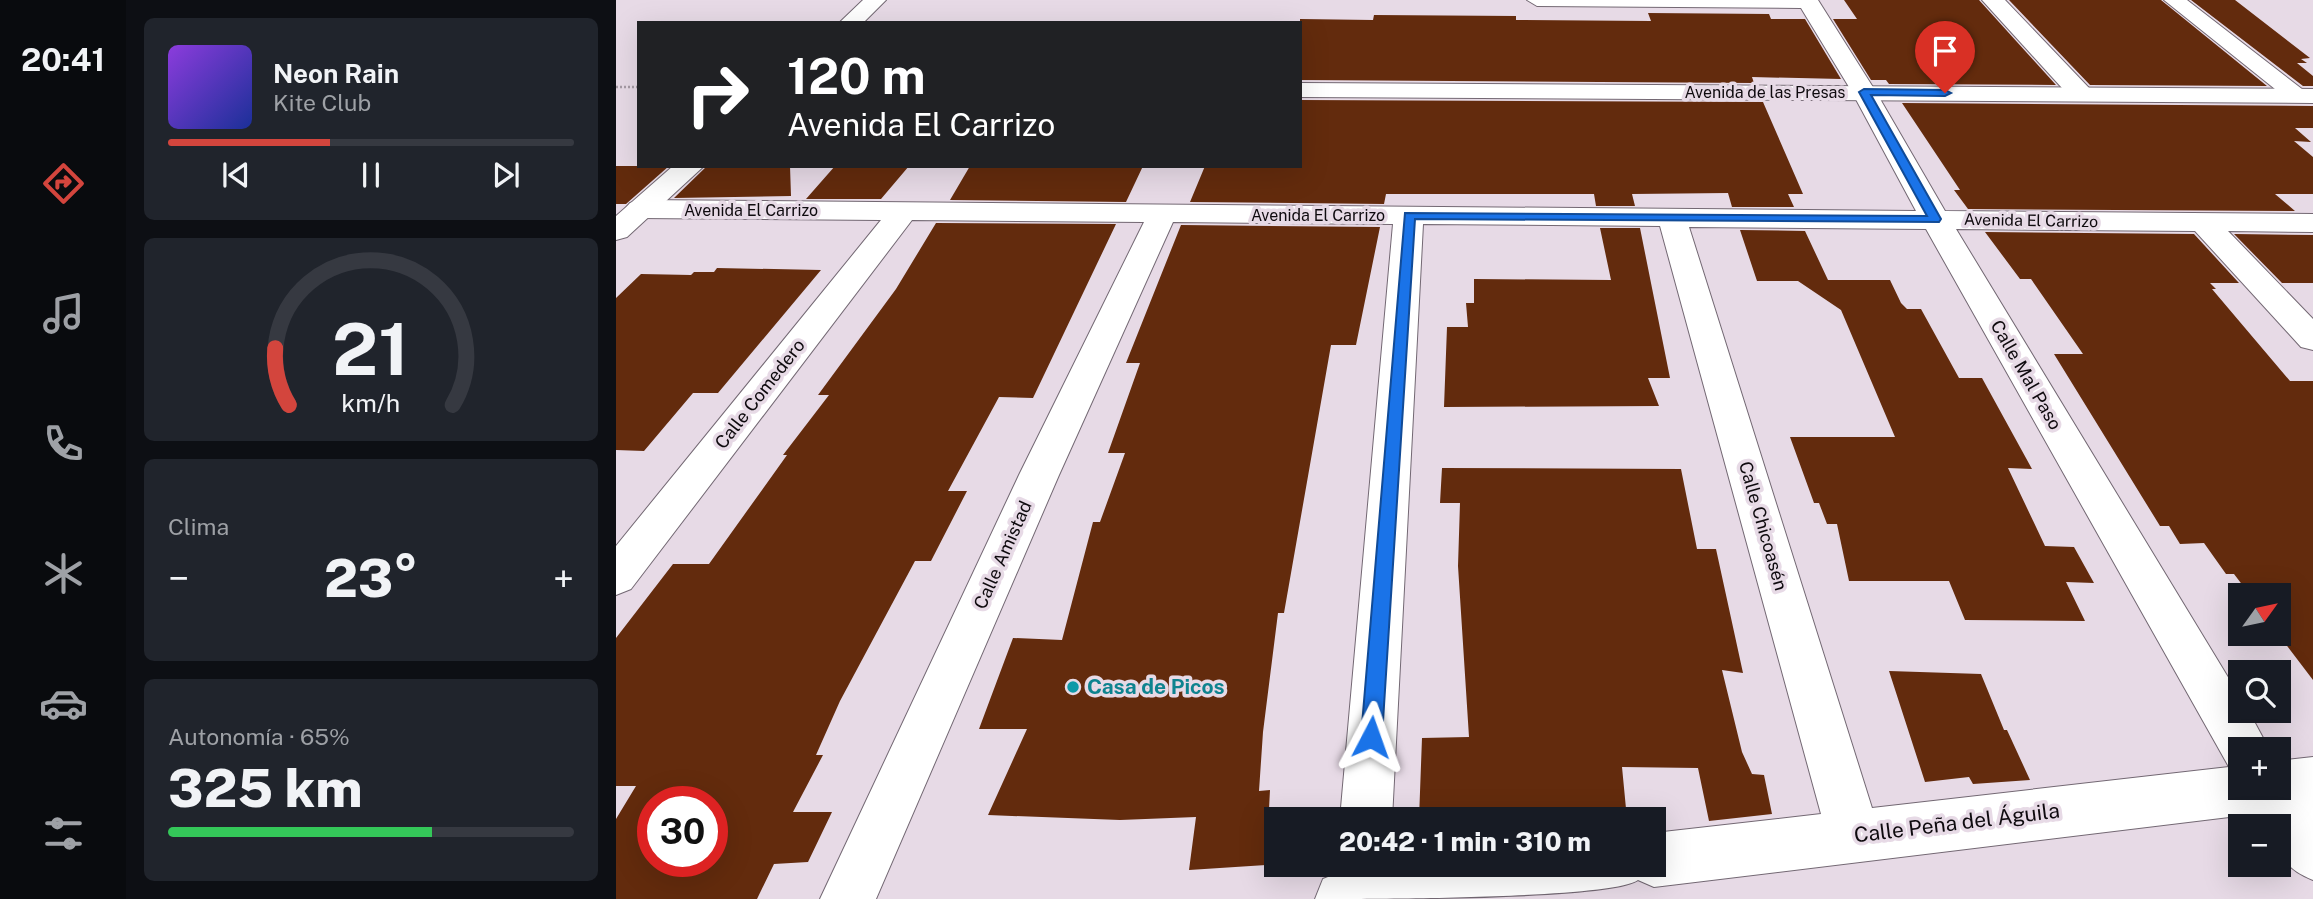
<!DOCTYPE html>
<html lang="es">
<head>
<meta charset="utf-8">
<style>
	:root { --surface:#171b24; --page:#20242c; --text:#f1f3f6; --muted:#9ea1a6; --line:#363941; --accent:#d3453d }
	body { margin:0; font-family:"Public Sans",sans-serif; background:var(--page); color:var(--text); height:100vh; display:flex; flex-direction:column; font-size:26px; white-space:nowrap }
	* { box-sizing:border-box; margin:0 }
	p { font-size:23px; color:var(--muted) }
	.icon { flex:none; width:38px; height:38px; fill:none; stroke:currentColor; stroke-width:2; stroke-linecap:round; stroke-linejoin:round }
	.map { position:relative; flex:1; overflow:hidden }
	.panel { display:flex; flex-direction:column; gap:18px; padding:18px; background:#0d0f14; width:490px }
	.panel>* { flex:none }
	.top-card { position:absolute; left:21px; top:21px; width:665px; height:147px; border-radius:0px; box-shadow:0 7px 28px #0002; background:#202124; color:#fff; overflow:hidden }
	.needle { width:46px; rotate:57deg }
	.controls { position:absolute; left:1612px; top:583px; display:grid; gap:14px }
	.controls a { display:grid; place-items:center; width:63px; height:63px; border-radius:0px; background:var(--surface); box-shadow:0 7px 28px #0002; font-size:35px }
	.speed { position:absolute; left:21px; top:786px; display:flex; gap:14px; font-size:35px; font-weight:700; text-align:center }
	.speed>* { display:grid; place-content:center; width:91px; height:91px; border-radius:50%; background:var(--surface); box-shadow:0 7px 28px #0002; line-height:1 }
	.speed .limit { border:10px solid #d22; background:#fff; color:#111 }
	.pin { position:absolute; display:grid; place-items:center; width:60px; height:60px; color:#fff; margin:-72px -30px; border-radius:50% 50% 50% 0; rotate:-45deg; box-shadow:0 0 7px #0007 }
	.pin .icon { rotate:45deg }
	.me { position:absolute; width:77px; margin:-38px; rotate:4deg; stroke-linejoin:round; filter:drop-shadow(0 0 5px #0008) }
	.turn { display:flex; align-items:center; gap:24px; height:147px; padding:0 35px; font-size:32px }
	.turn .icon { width:91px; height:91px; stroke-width:2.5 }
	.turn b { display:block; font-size:49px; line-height:60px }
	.big { font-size:52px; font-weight:800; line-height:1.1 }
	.panel .widget { flex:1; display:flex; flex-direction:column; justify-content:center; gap:10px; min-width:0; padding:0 24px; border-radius:10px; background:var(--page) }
	.panel .dial { align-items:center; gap:0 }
	.dial svg { height:182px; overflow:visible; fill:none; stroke:var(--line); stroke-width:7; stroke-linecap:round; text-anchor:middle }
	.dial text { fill:var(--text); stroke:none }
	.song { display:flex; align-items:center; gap:21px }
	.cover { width:84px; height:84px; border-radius:10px; background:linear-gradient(135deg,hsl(270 70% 55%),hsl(230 70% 35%)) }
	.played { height:7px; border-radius:4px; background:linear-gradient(90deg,var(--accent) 40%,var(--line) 40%) }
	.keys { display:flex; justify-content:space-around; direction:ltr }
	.heat { display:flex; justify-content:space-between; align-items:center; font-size:38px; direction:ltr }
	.charge { height:10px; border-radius:5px; background:linear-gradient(90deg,#34c759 65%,var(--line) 0) }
	.trip { position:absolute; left:648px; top:807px; width:402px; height:70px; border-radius:0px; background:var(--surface); box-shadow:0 7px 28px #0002; font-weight:800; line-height:70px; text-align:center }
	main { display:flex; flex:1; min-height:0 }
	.dock { display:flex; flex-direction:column; width:126px; justify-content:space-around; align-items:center; background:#090b0e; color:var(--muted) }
	.dock .icon { width:49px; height:49px }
	.dock .on { color:var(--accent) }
	.dock b { font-size:32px; color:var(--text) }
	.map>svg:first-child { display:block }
	.building { fill:#632b0d; fill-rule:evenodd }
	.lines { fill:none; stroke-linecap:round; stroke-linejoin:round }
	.minor-casing { stroke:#736873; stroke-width:2 }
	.tertiary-casing { stroke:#736873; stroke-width:2 }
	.path { stroke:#a69ba5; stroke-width:2.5; stroke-dasharray:2 2; stroke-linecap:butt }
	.minor { fill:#fff; fill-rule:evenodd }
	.tertiary { fill:#fff; fill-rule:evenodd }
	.route { fill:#1a73e8; stroke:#114b97; stroke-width:2 }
	.culture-dot { fill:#0f9aa8; stroke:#e7dae6; stroke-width:2.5 }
	.labels { text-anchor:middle; stroke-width:7; stroke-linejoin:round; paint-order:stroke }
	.far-street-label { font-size:16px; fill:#0e0a0e; stroke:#e7dae6 }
	.street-label { font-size:18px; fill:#0e0a0e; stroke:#e7dae6 }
	.near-culture-label { font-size:21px; font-weight:bold; fill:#0d838f; stroke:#e7dae6; text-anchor:start }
	.near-street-label { font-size:21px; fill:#0e0a0e; stroke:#e7dae6 }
</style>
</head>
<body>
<main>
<nav class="dock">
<b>20:41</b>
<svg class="icon on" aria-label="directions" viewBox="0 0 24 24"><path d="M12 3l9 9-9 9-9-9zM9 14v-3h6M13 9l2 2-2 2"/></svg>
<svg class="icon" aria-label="music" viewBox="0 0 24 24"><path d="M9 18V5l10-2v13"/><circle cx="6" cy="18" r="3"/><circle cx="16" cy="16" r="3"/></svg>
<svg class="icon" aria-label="phone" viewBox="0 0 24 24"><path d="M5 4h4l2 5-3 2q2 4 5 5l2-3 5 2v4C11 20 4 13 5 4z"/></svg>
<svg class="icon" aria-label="climate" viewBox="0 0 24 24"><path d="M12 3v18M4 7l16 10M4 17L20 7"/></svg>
<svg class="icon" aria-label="car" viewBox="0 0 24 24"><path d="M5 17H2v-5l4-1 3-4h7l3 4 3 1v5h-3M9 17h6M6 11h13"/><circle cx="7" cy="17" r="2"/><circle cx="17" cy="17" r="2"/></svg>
<svg class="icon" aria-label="filters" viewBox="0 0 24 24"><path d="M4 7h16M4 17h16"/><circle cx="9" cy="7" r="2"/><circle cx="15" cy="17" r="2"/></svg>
</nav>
<section class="panel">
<div class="widget">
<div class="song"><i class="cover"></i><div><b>Neon Rain</b><p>Kite Club</p></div></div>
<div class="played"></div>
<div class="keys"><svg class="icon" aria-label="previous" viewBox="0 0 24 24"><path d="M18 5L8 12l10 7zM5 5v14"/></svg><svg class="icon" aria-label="pause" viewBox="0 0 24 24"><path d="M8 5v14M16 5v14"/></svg><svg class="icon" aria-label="next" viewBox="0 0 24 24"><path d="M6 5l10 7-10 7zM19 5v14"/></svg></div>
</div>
<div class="widget dial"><svg viewBox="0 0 100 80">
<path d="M14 69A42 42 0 1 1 86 69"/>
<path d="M14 69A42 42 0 0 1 8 44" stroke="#d3453d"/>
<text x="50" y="56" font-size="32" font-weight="700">21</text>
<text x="50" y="72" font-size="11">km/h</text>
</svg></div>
<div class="widget"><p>Clima</p>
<div class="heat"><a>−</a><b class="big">23°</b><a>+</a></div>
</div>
<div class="widget"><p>Autonomía · 65%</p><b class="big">325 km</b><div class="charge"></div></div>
</section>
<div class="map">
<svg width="1697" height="899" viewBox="0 0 1697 899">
	<rect width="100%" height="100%" fill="#e7dae6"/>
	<!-- building -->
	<path class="building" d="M1228,0H1363L1440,85L1273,84L1270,80H1255L1217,19H1241Z
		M1393,0H1545L1651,86L1474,85Z
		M1575,0H1619L1694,58L1685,59L1691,63H1681L1697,76V86H1687Z
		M1032,13L1153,14L1155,19H1189L1225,79L1136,77L1138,83L684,80V19L757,20L758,15L900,16V20L1035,21Z
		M684,100L1147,102L1187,194H1172L1178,207H1116L1112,193L1016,194L1019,206H980L978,194H770L768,204L574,202L589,166H684Z
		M1286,103L1697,106V128H1679L1695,142L1678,141L1697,157V194H1659L1679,211L1352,209L1338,190H1344Z
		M0,166H53L10,204H0Z
		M91,166H174L175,196L58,198Z
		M219,166H293L265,199H190Z
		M354,166H527L510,202L334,200Z
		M320,223L500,224L417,398L383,397L332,491H351L315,561H299L224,701L200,755H207L177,812H216L192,862L158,864L141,899H0V819L20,786H0V638L57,564H93L171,455H167L213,395H202L280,289ZM37,802H96V861H37Z
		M565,225L764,227L740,345H715L668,613H662L647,732L643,791L654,790L650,865L573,870L580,817L504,820L372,815L411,729H363L397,638L446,640L477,522H484L509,453H492L524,363H510Z
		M984,228H1024L1054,378H1032L1043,406L828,407L831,327H852L850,303H858V279L995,280Z
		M1124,230L1189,231L1212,280H1274L1285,303L1291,309H1305L1343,378H1366L1416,469L1392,468L1429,546L1458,547L1478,583L1450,582L1469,621L1349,620L1333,581H1233L1221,524H1211L1203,503H1198L1174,437H1279L1225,310L1182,281H1141Z
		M1369,232L1578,234L1623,283H1594L1600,289H1596L1674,381H1697V680L1662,634V595H1634L1618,574H1610L1588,543L1564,544L1553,526H1544L1438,354H1467L1415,279H1404Z
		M1618,234L1697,235V283H1666Z
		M101,268L205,270L102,393H77L28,451L0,450V298L25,274L75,275L78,272H98Z
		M826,468L1065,469L1081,549H1100L1127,673L1106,670L1126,752L1136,774L1148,775L1156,814L1093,821L1082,768L1006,767L1011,819H803L806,738L853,737L842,566L844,503H824Z
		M1273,671L1365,674L1388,730H1391L1414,780L1357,784L1353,777L1309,782Z"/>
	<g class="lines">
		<defs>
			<path id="minor" d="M911,0H1202L1260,92L1329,211L1697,214V232L1612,231L1697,319V350L1685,347L1579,231L1340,229L1624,697V710H1632L1653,749H1624V788H1662V761L1697,757V880C1668,868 1662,856 1662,826H1647L1638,814L1038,887L1022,880C996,899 749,899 699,899L707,879L727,871L779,864H1038V833L1205,814L1044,226L807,224L776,819H724L777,224L557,222L443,475L260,899H204L403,475L528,222L296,220L15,589L0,595V546L265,220L24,218L14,215L9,209L14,203L24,200L1300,211L1236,92L1185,8L921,6ZM1073,227L1310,229L1613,767L1256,808Z
				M1366,0H1389L1474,89L1477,94L1474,99H1456Z
				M1548,0H1571L1695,96L1692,101H1674Z"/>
			<path id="tertiary" d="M247,0H270L247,23H223Z
				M684,83L1697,89V103L684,97Z
				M57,166H88L11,237L0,240V216Z"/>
		</defs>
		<!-- minor casing -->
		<use href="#minor" class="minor-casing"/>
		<!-- tertiary casing -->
		<use href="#tertiary" class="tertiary-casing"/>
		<!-- path -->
		<path class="path" d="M0,87H23"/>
		<!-- minor -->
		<use href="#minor" class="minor"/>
		<!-- tertiary -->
		<use href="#tertiary" class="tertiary"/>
	</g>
	<!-- route -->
	<path class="route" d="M1248,89L1329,90L1335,93L1329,96L1255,95L1325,219L1323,222L799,219L766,737L763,743L755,746L748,743L745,737L789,213L1311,216L1243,92Z"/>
	<!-- markers -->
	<circle class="culture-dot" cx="457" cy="687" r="7"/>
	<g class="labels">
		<!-- far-street labels -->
		<g class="far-street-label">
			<text x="1149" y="98">Avenida de las Presas</text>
			<text x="135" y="216">Avenida El Carrizo</text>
			<text x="702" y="221">Avenida El Carrizo</text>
			<text transform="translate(1415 220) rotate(1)" y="6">Avenida El Carrizo</text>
		</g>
		<!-- street labels -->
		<g class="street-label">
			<text transform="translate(1410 375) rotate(60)" y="6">Calle Mal Paso</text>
			<text transform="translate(144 394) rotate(-52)" y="6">Calle Comedero</text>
			<text transform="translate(1147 526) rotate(74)" y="6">Calle Chicoasén</text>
			<text transform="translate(387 555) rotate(-66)" y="6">Calle Amistad</text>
		</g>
		<!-- near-culture labels -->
		<g class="near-culture-label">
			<text x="471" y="694">Casa de Picos</text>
		</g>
		<!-- near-street labels -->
		<g class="near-street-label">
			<text transform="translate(1341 823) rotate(-7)" y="7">Calle Peña del Águila</text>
		</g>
	</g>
</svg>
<div class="controls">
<a><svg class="needle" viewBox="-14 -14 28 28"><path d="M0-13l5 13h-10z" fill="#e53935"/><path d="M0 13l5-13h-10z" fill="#9ea1a6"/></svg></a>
<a><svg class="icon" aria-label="search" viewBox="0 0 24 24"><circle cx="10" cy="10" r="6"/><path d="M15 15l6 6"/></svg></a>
<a>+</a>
<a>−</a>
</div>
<div class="speed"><div class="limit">30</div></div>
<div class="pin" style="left:1329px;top:93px;background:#d93025"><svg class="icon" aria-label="arrive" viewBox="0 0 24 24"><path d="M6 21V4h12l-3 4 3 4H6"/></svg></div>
<svg class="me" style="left:755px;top:737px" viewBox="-20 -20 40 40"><path d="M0-17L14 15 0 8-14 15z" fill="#1a73e8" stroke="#fff" stroke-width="4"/></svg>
<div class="trip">20:42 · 1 min · 310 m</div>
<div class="top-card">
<div class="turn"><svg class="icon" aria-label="right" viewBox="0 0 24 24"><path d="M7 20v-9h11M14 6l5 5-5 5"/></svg><div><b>120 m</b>Avenida El Carrizo</div></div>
</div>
</div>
</main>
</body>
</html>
